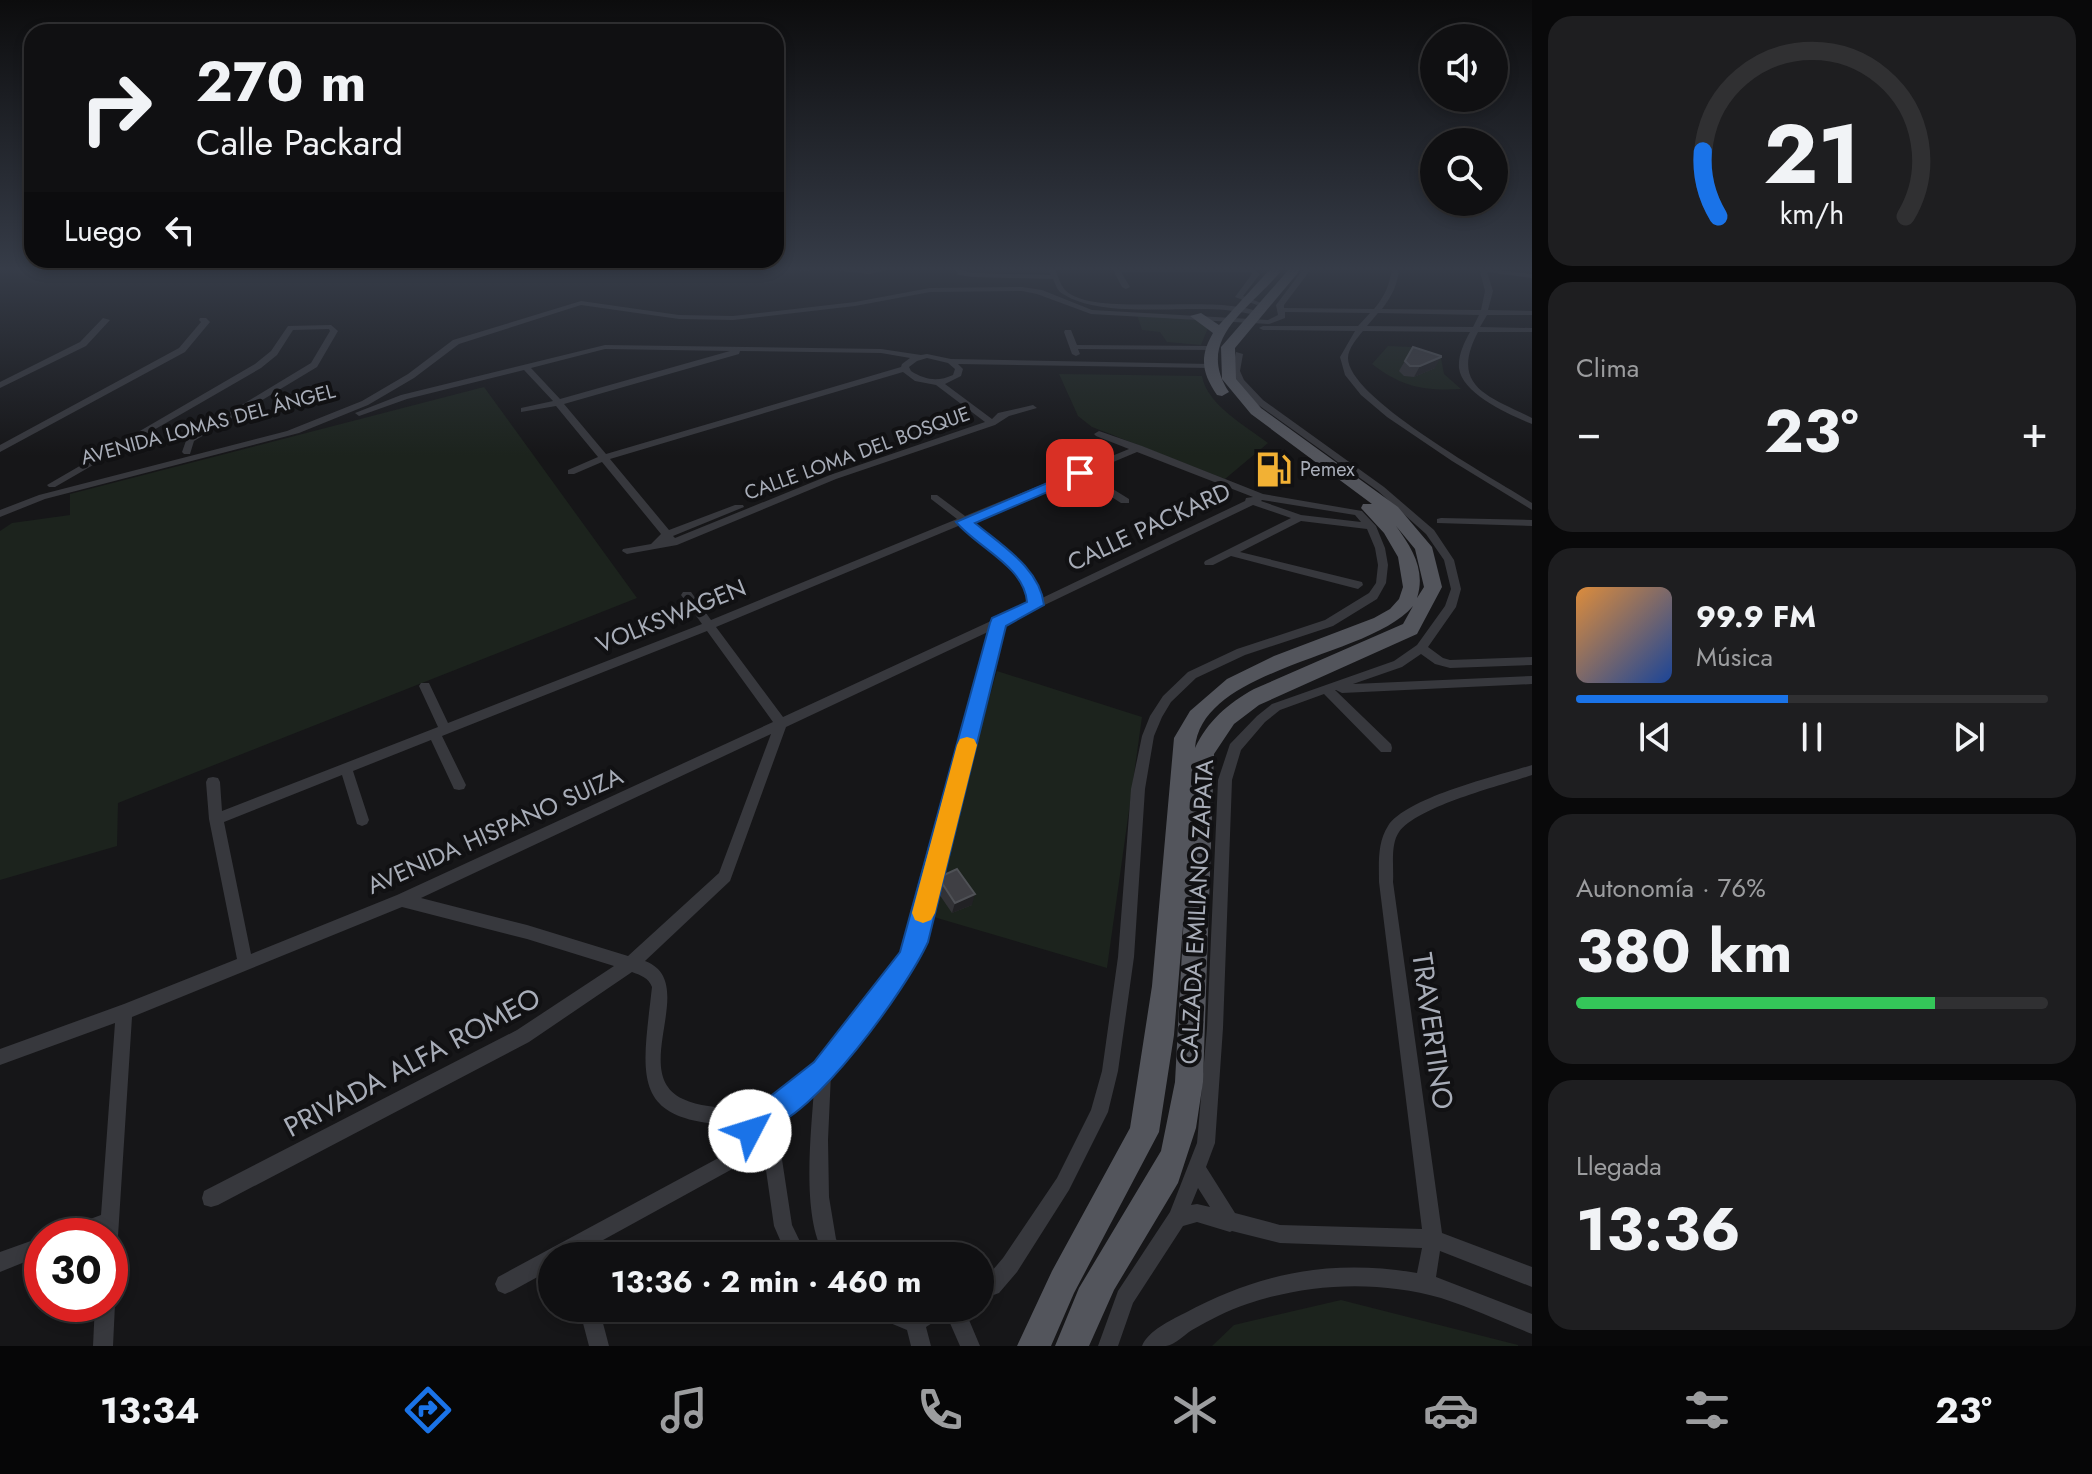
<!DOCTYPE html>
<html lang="es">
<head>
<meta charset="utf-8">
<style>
	:root { --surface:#101012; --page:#1e1e20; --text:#f1f3f6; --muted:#9c9d9f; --line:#303032; --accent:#1a73e8 }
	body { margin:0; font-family:Jost,sans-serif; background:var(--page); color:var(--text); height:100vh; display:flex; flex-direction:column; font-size:30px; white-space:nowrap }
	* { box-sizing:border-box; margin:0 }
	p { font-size:26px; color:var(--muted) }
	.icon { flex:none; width:44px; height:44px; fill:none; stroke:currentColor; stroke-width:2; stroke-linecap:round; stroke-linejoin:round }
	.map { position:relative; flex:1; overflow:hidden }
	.panel { display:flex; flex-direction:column; gap:16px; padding:16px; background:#09090a; width:560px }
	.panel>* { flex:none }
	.guide { position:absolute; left:24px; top:24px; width:760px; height:244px; border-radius:24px; box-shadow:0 4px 12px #0003,0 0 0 2px var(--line); background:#101012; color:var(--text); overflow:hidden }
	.tools { position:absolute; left:1420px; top:24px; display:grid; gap:16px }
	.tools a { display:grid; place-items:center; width:88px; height:88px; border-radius:50%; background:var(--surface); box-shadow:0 4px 12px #0003,0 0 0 2px var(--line); font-size:40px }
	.speed { position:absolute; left:24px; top:1218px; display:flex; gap:16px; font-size:40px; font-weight:700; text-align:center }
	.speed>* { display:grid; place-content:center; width:104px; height:104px; border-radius:50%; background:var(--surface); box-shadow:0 4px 12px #0003,0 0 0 2px var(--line); line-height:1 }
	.speed .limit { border:12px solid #d22; background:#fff; color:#111 }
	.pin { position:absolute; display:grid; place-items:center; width:68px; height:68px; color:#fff; margin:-34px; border-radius:16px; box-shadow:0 4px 12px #0006 }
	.me { position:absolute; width:88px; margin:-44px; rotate:50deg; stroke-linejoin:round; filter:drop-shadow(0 0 6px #0008) }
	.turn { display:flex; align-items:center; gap:28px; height:168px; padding:0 40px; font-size:36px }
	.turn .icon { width:104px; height:104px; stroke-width:2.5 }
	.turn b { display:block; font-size:56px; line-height:68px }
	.then { display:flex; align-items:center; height:76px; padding:0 40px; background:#0003; gap:16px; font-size:30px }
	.big { font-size:60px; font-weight:700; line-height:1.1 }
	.panel .card { flex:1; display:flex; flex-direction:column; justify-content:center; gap:12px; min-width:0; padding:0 28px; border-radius:24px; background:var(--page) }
	.panel .dial { align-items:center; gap:0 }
	.dial svg { height:208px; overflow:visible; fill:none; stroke:var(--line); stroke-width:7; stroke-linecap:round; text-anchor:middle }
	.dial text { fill:var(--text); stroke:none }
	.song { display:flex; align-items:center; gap:24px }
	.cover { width:96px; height:96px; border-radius:12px; background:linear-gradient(135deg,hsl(30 70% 55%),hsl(220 70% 35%)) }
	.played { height:8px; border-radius:4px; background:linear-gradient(90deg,var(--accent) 45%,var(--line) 45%) }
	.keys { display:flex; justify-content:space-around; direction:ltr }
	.heat { display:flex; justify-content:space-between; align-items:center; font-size:44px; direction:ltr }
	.charge { height:12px; border-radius:6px; background:linear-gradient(90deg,#34c759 76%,var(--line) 0) }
	.trip { position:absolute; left:538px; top:1242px; width:456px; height:80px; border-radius:40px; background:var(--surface); box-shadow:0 4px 12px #0003,0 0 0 2px var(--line); font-weight:700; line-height:80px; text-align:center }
	.tab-bar { display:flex; height:128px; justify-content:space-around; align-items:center; background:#060607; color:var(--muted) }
	.tab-bar .icon { width:56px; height:56px }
	.tab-bar .selected { color:var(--accent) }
	.tab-bar b { font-size:36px; color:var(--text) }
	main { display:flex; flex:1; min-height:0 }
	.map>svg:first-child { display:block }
	.green { fill:#1c231d }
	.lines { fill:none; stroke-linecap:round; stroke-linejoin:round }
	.minor { fill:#37383d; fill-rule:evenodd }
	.primary { fill:#53555c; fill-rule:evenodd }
	.wall { fill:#323236 }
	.shaded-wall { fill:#212124 }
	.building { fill:#3f3f44; stroke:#4f5156; stroke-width:2 }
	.route { fill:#1a73e8; stroke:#114b97; stroke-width:2 }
	.slow { fill:#f59e0b }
	.labels { text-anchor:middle; stroke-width:8; stroke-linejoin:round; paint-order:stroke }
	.far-street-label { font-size:20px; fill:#a8adb8; stroke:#111113 }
	.far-poi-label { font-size:20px; fill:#a8adb8; stroke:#111113; text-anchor:start }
	.street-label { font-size:24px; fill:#a8adb8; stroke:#111113 }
	.near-street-label { font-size:28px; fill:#a8adb8; stroke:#111113 }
</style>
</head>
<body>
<main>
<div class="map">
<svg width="1532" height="1346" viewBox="0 0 1532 1346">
	<rect width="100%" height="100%" fill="#161618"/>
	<!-- green -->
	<path class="green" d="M1137,315L1202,320L1208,328L1201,345L1167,342L1160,332L1142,330Z
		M1388,346L1412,347L1441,358L1444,374L1461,389C1423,391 1402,387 1372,364Z
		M1059,374L1202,376C1207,405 1246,426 1268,443L1225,479L1092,427L1078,416Z
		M484,387L637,598L118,803L117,846L0,880V531L12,523L70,515V494Z
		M997,671L1142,717L1107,968L927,915Z
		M1341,1300L1518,1345V1346H1212L1234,1325Z"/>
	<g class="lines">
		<!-- minor -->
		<path class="minor" d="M677,268H685L678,273L674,271Z
			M776,268H790L765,274L761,272Z
			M790,268H819C812,272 797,272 790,268Z
			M830,268L869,270L896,268L869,274L834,270Z
			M955,268H962L964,271L973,273L1051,275L1047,268H1054C1058,274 1060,285 1065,290C1094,319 1218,292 1261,313L1257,315C1240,312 1224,309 1207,309C1168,308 1096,316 1063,294C1057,291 1056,285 1053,279L973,277L958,275Z
			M1112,268H1252L1260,274L1243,296L1261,303L1257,305L1235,297L1252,274L1250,272H1121L1130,287L1126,289L1122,287Z
			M1304,268H1312L1284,305V308L1374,309C1385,296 1390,284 1392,268H1399C1398,284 1392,296 1382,309L1481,310L1485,291L1479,268L1532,274V278L1487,272L1493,291L1488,310L1532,311V315H1487L1480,327L1532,328V332H1478C1449,387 1489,396 1532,418V424C1510,415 1462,394 1459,368C1458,355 1464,343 1470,332L1363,331C1357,338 1348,349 1348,358C1348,399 1497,480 1532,503V510L1452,461L1387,417L1361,395L1345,375L1340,357L1355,331L1263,330L1259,328L1263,326H1358L1370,313L1285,312V318L1269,324L1091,314L1037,294L1022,291L930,292L855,306L733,320L679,319L581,305L459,344L414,378L368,405L299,433L45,499L0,517V510L39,495L287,431L362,401L408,374L453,340L581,301L679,315L733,316L855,302L930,288L1022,287L1042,290L1092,310L1268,320L1278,315L1276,305ZM1378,313L1479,315L1473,327L1367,326Z
			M103,318L110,320L86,346L0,388V382L80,342Z
			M200,318H206L210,322L185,352L0,452V445L179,348L201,322L199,320Z
			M331,325L338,331L317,367L194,441L190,454H184L182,452L187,438L311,363L330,331L329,329L293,330L277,355L261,368L55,487H49L47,485L255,364L271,351L288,326Z
			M1065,330H1071L1077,345L1212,346L1216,348L1212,350L1078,349L1080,354L1076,356L1072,354L1064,332Z
			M605,345L881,349L921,355L927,354L951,359L1210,364L1214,366L1210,368L958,364L963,369L961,376L945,384L992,419L998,413L1033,405L1037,408L1009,416L995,425L836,479L677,545L627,554L622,551L623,549L651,544L661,534L602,462L574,474H568V470L598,457L556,406L521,412V408L553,401L524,370L407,399L362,415L359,416L355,413L401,395ZM605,349L730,351L560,399L531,368ZM740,351L881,353L910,358L902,364L901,367L606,454L564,404L739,354ZM927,358L948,363L955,369L953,375C938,382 925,380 911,371L909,367L917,361ZM903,372L915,381L936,385L985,422L830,475L675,538L673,536L744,507L743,505H735L669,530L610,459Z
			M1236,352L1243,354L1240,371L1244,380L1263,400L1384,487L1434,530L1454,560L1461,589L1456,607L1428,647L1443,658L1450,660L1532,657V665L1450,668L1435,664L1421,654L1402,667L1353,684L1532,676V684L1342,693L1336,690H1335L1391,744L1392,748L1391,752H1381L1324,694L1280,710L1265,722L1241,750L1232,780L1223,1028L1215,1143L1206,1167L1235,1213L1280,1225L1422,1229L1379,882C1379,864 1377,843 1388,826C1407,797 1498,776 1532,765V775C1500,786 1418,806 1399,832C1390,845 1394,867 1393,882L1442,1233L1532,1267V1287L1440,1251L1436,1277L1532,1314V1334C1502,1322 1472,1308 1441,1298C1378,1280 1309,1283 1247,1304C1228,1310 1210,1320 1192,1330C1184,1335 1175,1345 1166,1346C1159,1346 1150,1346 1142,1346C1148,1331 1171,1320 1185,1313C1260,1272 1333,1259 1417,1273L1422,1248L1280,1243L1232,1231L1230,1232L1197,1222L1183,1226L1133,1303L1118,1346H1098L1118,1291L1170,1212L1197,1143L1207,1028L1218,780L1230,744L1257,716L1272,704L1394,661L1417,645L1445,606L1451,589L1444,560L1426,534L1378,491L1257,404L1237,383L1232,371ZM1198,1188L1210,1207L1197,1204L1191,1205Z
			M1099,431L1142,446L1263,494L1362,511L1376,526L1385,548L1388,565L1386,583L1377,599L1333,626L1245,655L1196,678L1171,702L1162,717L1154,736L1145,789L1134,957L1118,1071L1108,1112L1069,1190L1017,1272L999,1293L980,1300V1280L986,1278L1003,1258L1057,1178L1091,1110L1102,1071L1118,957L1131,789L1142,736L1150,716L1163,696L1188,672L1237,649L1325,620L1369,593L1376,583L1378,565L1375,548L1367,529L1301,521L1240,552L1362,582L1363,585L1358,589L1231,556L1213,565H1205L1204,563L1205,561L1291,518L1253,505L1003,625L924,942L913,964L831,1074L828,1140L829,1197L836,1239L846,1256H825C801,1217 811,1135 814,1089L776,1120L792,1225L807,1256H787L774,1226L760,1128L751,1152L736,1167L574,1256H552V1269L512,1291L505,1294L498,1291L495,1284L498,1277L724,1155L738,1140L743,1125C628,1124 642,1078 652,987C649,978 640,975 632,972L529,1042L218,1205L211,1207L204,1205L202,1198L204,1191L517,1030L614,966L527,939L402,907L132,1017L118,1236L116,1243L110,1245V1236H100V1234L95,1236H61L63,1229L101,1215L115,1023L0,1065V1049L124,1004L237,959L209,819L206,782L208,778L213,777L218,778L220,782L222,811L438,727L419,686L421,683H429L448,723L702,624L681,595L683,592H691L711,620L957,519L931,499V495H937L965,516L1129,449L1096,436L1094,434ZM1137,452L1253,497L1246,498L1245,501L1040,599C1030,565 998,541 971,521L1079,476L1121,503H1129V499L1087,473ZM1262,500L1355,515L1361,522L1301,515L1261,501ZM963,524C990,546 1020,568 1030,603L783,717L716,627ZM707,631L773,722L397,895L251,954L224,822L342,775L357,824L362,826L367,824L369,820L353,771L431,740L454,789L459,790L464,789L466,785L442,736ZM990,631L909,941L903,954L817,1065L764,1107C738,1108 707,1110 683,1099C627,1073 701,982 645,961L730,881L786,727ZM771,734L719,873L628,956L527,925L421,898Z
			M1441,518L1532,520V526L1437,523V519Z
			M42,1237V1255L0,1272V1252Z
			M110,1296L115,1304L113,1346H93L95,1304H110Z
			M579,1308H599L609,1346H589Z
			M868,1308H903L914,1312L921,1308H964L980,1346H960L946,1314L926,1327L931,1346H911L907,1330L871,1315Z"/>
		<!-- primary -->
		<path class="primary" d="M1271,268L1281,271C1250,309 1194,339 1229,392L1222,396L1217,395C1202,373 1199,357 1213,333L1190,316L1201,313L1219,325Z
			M1290,268H1302L1235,348L1236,379L1261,408L1398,507L1432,547L1442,587L1417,634L1259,705L1234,724L1214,754L1203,1082L1196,1128L1178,1183L1114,1290L1089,1346H1055L1079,1288L1161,1151L1175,1082L1184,914L1174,1035L1159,1132L1074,1293L1051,1346H1017L1052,1271L1130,1128L1152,986L1174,738L1190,711L1227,679L1274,656L1374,618L1390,609L1399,599L1403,587L1398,557L1384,533L1361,508L1363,504H1372L1251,414L1222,379L1221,347ZM1396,526L1415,549L1424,587L1417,598C1426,570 1412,548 1396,526ZM1413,606L1403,624L1254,689C1227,704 1208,721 1195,748C1202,666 1370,658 1413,606Z"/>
	</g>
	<!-- wall -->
	<path class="wall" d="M1413,347L1435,368L1414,377L1404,376L1399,371Z
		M944,875L972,905L952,913L939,894Z"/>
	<!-- shaded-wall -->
	<path class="shaded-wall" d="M1441,357L1435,368L1414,377L1420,366Z
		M975,894L972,905L952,913L955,903Z"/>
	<!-- building -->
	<path class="building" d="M1413,347L1441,356V357L1420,366H1410L1405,361Z
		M957,869L975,894L955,903L942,883L944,875Z"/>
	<!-- sky -->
	<linearGradient id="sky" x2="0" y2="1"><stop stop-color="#0c0c0d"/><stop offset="0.59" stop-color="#363c48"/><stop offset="1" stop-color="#363c48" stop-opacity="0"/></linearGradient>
	<rect width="1532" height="456" fill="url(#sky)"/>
	<!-- route -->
	<path class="route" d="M1080,469L1087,473L1085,476L975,523C1001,545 1040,568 1044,605L1006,626L928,942C907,988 813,1120 764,1129L759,1140L750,1144L740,1140L736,1131L745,1106L763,1102L814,1062L900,952L990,623L992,618L1027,602C1024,566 978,548 956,522Z"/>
	<!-- slow -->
	<path class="slow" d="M967,737L974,739L977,745L935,913L931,920L923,923L915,920L912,913L957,745L960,739Z"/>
	<!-- icons -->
	<defs>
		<symbol id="fuel-bare" viewBox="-9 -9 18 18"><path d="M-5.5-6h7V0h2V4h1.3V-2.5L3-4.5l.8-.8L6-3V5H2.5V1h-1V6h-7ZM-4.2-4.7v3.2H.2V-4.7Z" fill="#f2b134" stroke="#111113" stroke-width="2.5" paint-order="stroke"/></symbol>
	</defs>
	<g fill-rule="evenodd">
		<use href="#fuel-bare" x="1248" y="444" width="51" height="51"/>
	</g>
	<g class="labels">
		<!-- far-street labels -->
		<g class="far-street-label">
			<text transform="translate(208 424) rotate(-15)" y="7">AVENIDA LOMAS DEL ÁNGEL</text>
			<text transform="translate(857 453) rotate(-20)" y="7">CALLE LOMA DEL BOSQUE</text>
		</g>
		<!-- far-poi labels -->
		<g class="far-poi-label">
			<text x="1300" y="476">Pemex</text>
		</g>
		<!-- street labels -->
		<g class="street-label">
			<text transform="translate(1149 527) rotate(-25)" y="8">CALLE PACKARD</text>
			<text transform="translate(671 616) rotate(-22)" y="8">VOLKSWAGEN</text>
			<text transform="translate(495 831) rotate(-24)" y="8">AVENIDA HISPANO SUIZA</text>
			<text transform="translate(1197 912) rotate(-87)" y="8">CALZADA EMILIANO ZAPATA</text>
		</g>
		<!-- near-street labels -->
		<g class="near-street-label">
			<text transform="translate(1433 1031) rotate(82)" y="10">TRAVERTINO</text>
			<text transform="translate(412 1062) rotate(-28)" y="10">PRIVADA ALFA ROMEO</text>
		</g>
	</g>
</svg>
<div class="tools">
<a><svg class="icon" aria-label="sound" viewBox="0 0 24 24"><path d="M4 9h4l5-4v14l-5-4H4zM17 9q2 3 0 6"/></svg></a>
<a><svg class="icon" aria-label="search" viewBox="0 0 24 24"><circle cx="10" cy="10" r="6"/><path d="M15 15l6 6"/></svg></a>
</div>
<div class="speed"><div class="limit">30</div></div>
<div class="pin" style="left:1080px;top:473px;background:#d93025"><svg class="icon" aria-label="arrive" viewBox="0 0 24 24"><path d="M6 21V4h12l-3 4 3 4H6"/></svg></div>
<svg class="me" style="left:750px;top:1131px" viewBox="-20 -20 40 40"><circle r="19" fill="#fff"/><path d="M0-13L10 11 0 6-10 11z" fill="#1a73e8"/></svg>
<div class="trip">13:36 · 2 min · 460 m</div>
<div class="guide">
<div class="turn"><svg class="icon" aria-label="right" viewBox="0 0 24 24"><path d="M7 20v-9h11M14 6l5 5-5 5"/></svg><div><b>270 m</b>Calle Packard</div></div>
<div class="then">Luego<svg class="icon" aria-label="left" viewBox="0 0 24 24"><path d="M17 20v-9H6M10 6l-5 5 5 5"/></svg></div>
</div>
</div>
<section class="panel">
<div class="card dial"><svg viewBox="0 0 100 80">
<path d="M14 69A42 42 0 1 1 86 69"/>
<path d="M14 69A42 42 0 0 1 8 44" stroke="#1a73e8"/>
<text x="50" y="56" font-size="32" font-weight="700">21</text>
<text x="50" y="72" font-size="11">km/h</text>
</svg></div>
<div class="card"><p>Clima</p>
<div class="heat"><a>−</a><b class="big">23°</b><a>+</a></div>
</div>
<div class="card">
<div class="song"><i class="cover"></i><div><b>99.9 FM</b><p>Música</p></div></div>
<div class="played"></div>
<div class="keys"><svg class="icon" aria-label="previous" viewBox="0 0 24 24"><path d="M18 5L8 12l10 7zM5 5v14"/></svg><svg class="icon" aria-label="pause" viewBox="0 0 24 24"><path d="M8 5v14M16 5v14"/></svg><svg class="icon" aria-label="next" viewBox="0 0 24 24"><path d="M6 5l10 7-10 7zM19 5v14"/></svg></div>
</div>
<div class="card"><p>Autonomía · 76%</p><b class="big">380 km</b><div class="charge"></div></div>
<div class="card"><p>Llegada</p><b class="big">13:36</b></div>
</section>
</main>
<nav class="tab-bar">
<b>13:34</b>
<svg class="icon selected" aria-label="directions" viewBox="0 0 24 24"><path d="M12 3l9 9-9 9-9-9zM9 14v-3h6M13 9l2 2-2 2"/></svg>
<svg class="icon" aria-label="music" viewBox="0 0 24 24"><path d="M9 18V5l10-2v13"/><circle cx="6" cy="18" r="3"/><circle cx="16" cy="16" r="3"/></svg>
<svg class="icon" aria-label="phone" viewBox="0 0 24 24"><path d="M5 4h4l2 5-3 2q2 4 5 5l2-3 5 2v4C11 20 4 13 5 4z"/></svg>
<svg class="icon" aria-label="climate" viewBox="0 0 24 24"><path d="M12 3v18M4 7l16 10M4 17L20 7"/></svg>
<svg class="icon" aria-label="car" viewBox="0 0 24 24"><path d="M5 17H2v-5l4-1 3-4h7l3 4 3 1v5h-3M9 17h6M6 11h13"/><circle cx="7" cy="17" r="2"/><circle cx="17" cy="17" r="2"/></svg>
<svg class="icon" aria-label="filters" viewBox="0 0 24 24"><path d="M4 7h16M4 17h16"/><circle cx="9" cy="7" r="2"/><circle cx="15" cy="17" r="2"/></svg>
<b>23°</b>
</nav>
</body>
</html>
